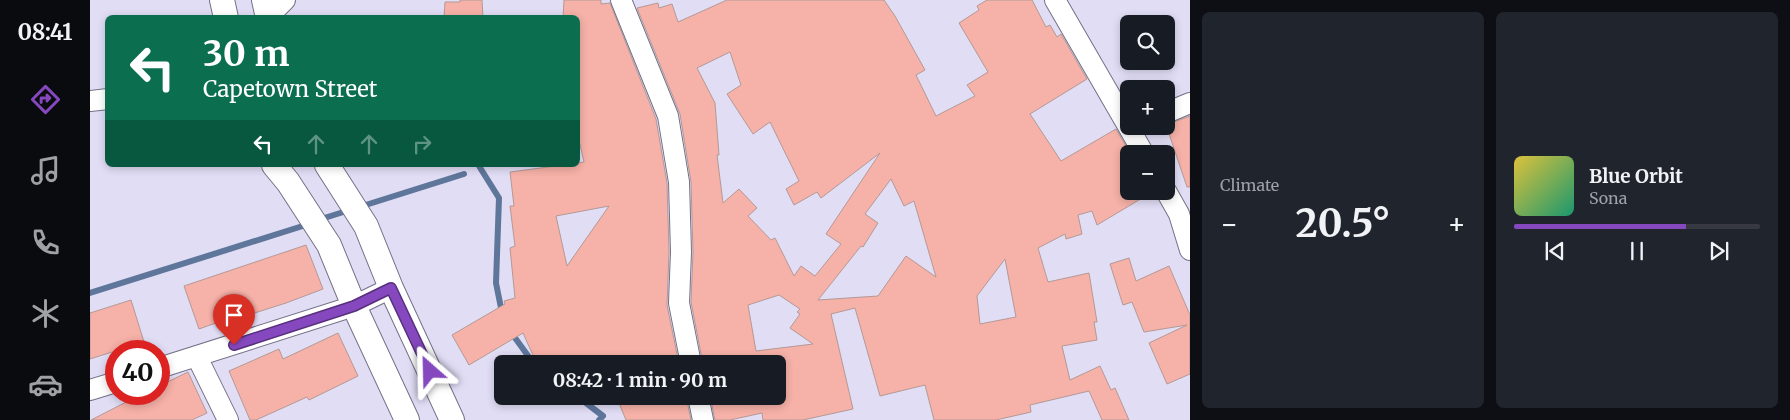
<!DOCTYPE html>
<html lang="en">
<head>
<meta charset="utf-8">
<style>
	:root { --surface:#171b24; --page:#20242c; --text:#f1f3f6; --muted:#9ea1a6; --line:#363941; --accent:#8648be }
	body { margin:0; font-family:Merriweather,serif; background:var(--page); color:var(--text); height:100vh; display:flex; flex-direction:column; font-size:19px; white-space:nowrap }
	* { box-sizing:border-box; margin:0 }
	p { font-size:16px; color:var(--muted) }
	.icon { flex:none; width:28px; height:28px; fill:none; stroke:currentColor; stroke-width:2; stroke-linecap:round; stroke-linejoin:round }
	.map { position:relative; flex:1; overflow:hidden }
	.details { display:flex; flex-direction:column; gap:12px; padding:12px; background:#0d0f14; width:600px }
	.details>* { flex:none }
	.hud { position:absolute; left:15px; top:15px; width:475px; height:152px; border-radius:8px; box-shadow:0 2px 8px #0003; background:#0b6e4f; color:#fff; overflow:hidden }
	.buttons { position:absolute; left:1030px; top:15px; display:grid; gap:10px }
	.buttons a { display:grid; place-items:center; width:55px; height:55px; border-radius:8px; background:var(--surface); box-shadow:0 2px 8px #0003; font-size:25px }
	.speed { position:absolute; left:15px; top:340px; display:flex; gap:10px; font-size:25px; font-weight:700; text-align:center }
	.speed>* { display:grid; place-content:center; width:65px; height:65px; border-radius:50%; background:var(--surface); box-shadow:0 2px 8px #0003; line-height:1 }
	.speed .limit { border:8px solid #d22; background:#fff; color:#111 }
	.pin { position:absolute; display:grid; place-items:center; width:42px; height:42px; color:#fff; margin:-51px -21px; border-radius:50% 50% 50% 0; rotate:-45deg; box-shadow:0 0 5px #0007 }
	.pin .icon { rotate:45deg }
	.me { position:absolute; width:55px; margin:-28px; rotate:335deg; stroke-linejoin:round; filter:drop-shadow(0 0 4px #0008) }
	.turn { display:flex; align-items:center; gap:18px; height:105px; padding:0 15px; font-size:22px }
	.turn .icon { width:65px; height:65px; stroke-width:2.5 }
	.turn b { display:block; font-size:35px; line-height:42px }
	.lanes { display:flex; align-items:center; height:48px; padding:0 15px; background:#0003; justify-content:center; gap:25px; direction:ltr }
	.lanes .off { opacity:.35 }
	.big { font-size:38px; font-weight:700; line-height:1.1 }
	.details .widget { flex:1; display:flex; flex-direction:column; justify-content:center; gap:8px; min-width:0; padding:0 18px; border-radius:8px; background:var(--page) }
	.song { display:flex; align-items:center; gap:15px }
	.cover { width:60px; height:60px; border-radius:8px; background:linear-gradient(135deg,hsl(50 70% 55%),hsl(160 70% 35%)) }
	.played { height:5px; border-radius:2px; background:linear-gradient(90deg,var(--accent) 70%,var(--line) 70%) }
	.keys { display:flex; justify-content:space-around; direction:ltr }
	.heat { display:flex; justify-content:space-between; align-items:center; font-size:28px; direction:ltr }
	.details .tiles { flex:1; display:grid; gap:12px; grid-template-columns:repeat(2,1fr) }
	.trip { position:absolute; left:404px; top:355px; width:292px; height:50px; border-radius:8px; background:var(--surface); box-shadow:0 2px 8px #0003; font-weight:700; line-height:50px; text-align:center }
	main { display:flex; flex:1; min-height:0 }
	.tab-bar { display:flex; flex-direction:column; width:90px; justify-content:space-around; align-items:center; background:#090b0e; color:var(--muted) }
	.tab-bar .icon { width:35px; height:35px }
	.tab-bar .selected { color:var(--accent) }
	.tab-bar b { font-size:22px; color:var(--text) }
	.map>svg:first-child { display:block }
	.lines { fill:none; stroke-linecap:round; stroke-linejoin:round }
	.stream { stroke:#5f769b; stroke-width:6 }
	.building { fill:#f6b1a8; stroke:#b49995; fill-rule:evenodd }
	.minor-casing { stroke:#747187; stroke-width:22 }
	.tertiary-casing { stroke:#747187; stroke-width:26 }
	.minor { stroke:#fff; stroke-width:20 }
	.tertiary { stroke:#fff; stroke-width:24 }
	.route-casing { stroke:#572f7c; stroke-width:12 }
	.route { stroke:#8648be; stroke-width:9 }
</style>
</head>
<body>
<main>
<nav class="tab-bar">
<b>08:41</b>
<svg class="icon selected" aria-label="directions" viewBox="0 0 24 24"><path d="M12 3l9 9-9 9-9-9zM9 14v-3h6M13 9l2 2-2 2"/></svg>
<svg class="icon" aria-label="music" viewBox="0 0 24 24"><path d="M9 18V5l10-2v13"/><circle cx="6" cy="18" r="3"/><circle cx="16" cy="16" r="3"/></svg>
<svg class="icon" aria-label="phone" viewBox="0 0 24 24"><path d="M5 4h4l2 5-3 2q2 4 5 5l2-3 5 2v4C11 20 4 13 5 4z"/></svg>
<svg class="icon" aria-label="climate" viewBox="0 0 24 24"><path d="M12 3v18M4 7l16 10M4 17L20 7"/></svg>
<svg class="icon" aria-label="car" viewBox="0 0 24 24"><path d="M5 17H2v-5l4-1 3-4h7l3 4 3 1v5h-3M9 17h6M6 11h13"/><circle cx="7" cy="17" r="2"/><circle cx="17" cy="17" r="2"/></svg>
</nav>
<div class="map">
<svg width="1100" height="420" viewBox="0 0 1100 420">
	<rect width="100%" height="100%" fill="#e0ddf5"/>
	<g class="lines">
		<!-- stream -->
		<path class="stream" d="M389,166L409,198L406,283L412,313
			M228,220L374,174
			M0,293L219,224
			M420,331L444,364
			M487,396L513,416L509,420"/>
	</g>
	<!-- building -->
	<path class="building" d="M370,0H392L393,18H354L355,2H370Z
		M474,0H511V4L520,3L566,119L577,183L579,252L577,305L589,364H447L433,333L379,365L362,335L415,304L414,301L425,298L420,248L425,246L420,206H424L420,172L473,165H488V163L494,162L488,136V18H473ZM519,206L477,266L466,216Z
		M637,0H794L805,16L835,70L826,75L846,116L885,96L877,85L898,72L869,23L889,10L887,6L897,0H942L956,27L960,25L967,37L971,34L997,79L940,114L971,161L1026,129L1039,151V191H1064L1007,225L1002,211L988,215L992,234L976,239L975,234L948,248L958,282L999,273L1007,322H1004L1007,340L972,346L980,380L1010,366L1021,390L1025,388L1039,420H1012L999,391L940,405L941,412L906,420H844L835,385L790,396L765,308L741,314L763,409L713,420H673L672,413L640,420H625L620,396H688V364H613L601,302L603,252L601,182L590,114L547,8L568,3L569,8L582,4L588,22ZM640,52L651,85L637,94L663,134L680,122L709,181L696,189L704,205L727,192L731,198L790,153L736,234L751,244L725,276L711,266L704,276L685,238L681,240L658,216L667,208L649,189L633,203L627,155H629L625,103L607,68ZM801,179L814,206L824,201L846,277L816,256L788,296L728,300L771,246L773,247L788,223L775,214ZM915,259L926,317L890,324L887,296ZM689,295L710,309L707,312L710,314L700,328L723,344L666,351L658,305Z
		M1100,116V187H1097L1076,125Z
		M216,245L233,289L196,303L152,317L151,314L109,329L94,286Z
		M1039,258L1046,281L1079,266L1100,315V374L1077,384L1059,343L1097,325L1054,332L1042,302L1033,305L1020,264Z
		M41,300L54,342L0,359V313Z
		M248,333L268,376L219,400L217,397L166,420H160L139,371L189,349L193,359Z
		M98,372L117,413L102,420H1L52,394H69V386Z
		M526,396H596L601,420H536Z"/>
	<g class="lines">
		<defs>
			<path id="minor" d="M531,0L578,116L589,182L591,252L589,303L601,364
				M965,0L1054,154
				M178,17L195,0
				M0,101L18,99
				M1076,113L1100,103
				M1076,191L1089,214L1100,250
				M107,357L138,420
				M69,368L264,306L301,288
				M0,390L26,382
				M608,396L613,420"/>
			<path id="tertiary" d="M132,0L136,18
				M174,0L178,18
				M184,165L198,182L239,245L264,306L317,420
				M237,165L276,226L301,288L362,420"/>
		</defs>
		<!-- minor casing -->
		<use href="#minor" class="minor-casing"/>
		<!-- tertiary casing -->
		<use href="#tertiary" class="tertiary-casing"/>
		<!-- minor -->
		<use href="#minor" class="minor"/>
		<!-- tertiary -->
		<use href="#tertiary" class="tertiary"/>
	</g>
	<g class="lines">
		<defs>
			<path id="route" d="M144,345L264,306L301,288L340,371"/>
		</defs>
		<!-- route casing -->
		<use href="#route" class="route-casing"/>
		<!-- route -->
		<use href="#route" class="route"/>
	</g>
</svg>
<div class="buttons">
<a><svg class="icon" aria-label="search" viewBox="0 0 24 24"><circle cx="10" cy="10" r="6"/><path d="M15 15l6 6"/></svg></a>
<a>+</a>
<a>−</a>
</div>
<div class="speed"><div class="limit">40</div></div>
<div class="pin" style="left:144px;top:345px;background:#d93025"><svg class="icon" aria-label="arrive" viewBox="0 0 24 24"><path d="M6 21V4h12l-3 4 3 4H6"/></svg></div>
<svg class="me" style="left:340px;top:371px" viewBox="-20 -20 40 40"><path d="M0-17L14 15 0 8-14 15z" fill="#8648be" stroke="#fff" stroke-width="4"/></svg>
<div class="trip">08:42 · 1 min · 90 m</div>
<div class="hud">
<div class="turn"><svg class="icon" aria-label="left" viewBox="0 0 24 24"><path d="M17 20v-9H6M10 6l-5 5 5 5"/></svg><div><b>30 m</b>Capetown Street</div></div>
<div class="lanes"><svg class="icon" aria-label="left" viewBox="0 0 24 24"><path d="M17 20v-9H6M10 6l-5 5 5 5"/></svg><svg class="icon off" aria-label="ahead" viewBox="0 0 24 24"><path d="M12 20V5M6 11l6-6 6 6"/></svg><svg class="icon off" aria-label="ahead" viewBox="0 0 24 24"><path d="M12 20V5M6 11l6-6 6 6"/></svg><svg class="icon off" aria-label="right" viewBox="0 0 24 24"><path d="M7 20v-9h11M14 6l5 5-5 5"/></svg></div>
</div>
</div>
<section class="details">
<div class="tiles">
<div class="widget"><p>Climate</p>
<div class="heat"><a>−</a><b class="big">20.5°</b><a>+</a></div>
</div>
<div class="widget">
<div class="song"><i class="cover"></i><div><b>Blue Orbit</b><p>Sona</p></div></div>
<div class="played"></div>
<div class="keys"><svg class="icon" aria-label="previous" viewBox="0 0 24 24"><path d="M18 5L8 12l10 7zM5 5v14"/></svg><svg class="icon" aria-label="pause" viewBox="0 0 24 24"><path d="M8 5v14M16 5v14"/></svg><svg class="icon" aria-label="next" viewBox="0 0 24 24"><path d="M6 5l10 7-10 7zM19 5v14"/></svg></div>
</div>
</div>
</section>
</main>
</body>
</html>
